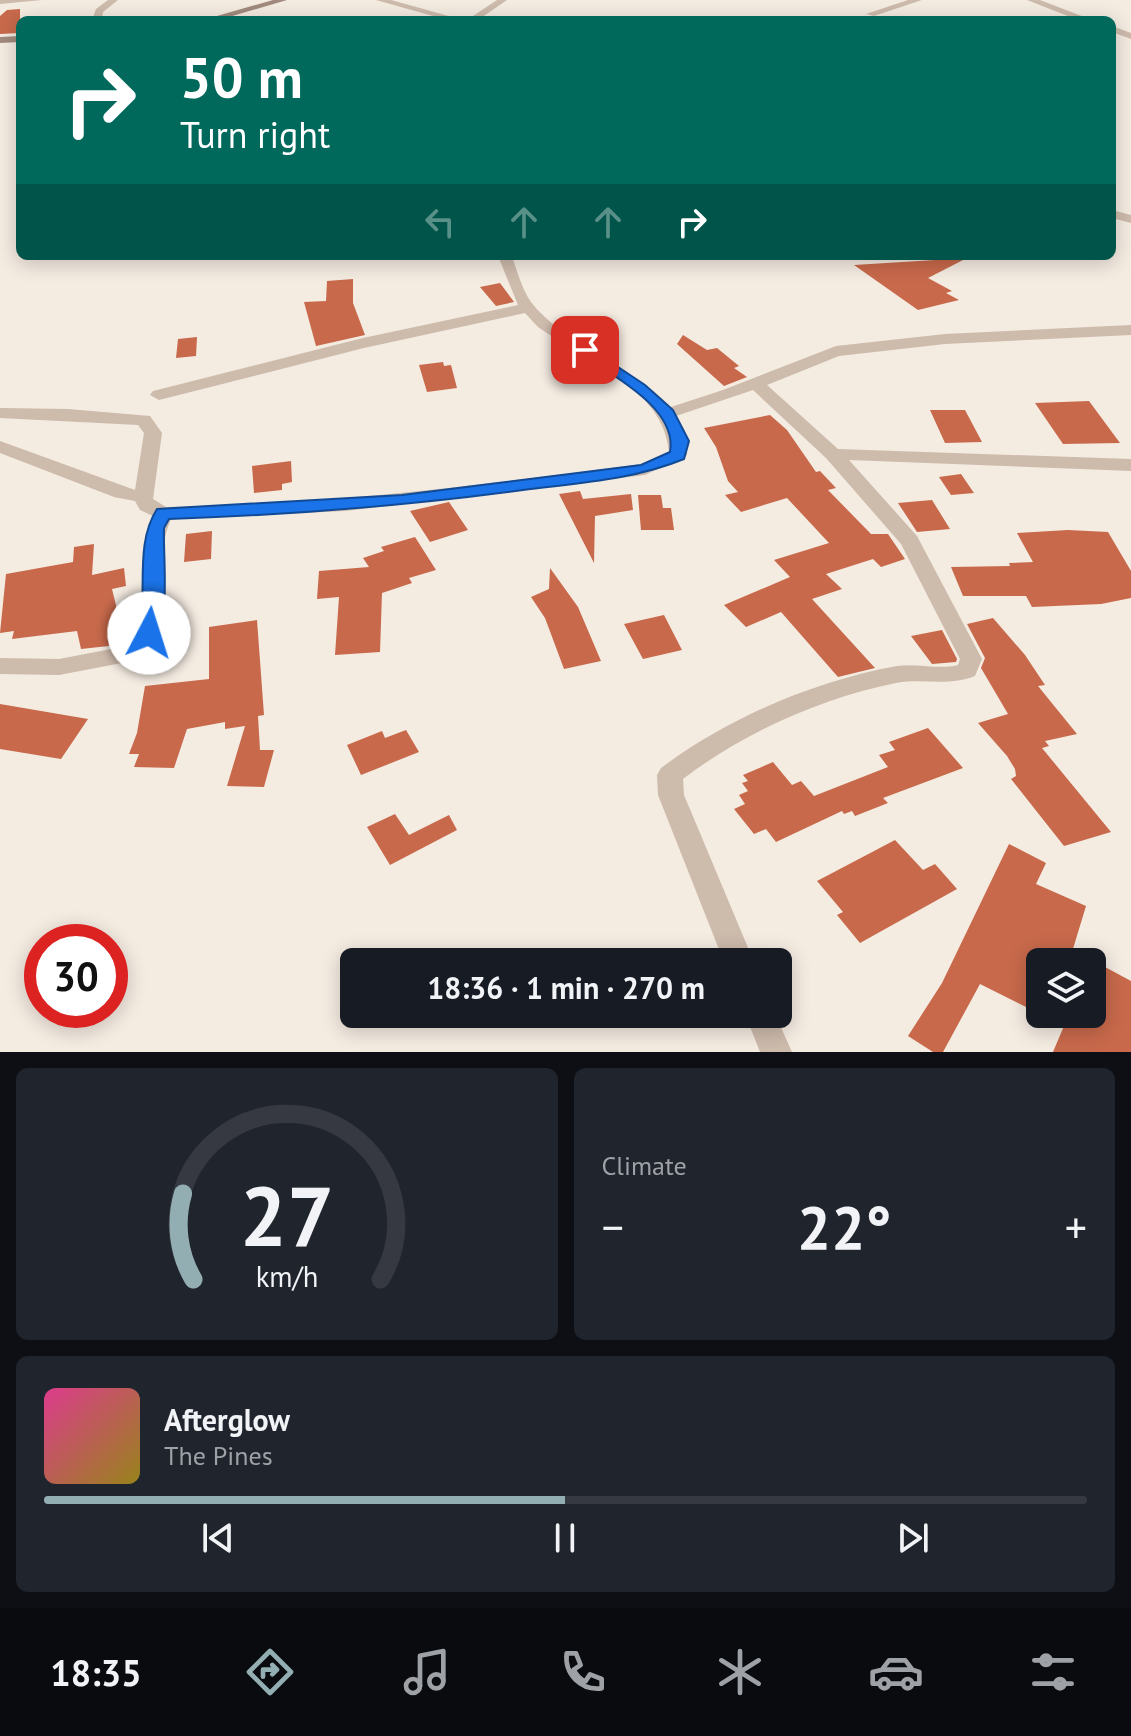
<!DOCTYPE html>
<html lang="en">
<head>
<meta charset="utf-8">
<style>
	:root { --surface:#171b24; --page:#20242c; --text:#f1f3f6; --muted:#9ea1a6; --line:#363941; --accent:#92aeb2 }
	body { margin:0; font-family:"PT Sans",sans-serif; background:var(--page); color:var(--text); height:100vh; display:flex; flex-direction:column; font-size:30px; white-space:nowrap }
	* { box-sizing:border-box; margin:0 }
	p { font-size:26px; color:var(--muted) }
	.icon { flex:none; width:44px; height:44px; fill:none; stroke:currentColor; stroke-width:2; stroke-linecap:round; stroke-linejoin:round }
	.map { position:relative; height:1052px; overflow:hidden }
	.sheet { display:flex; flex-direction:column; gap:16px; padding:16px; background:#0d0f14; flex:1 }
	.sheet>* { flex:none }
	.banner { position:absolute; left:16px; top:16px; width:1100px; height:244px; border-radius:12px; box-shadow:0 4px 20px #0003; background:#00695c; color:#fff; overflow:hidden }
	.fabs { position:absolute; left:1026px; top:948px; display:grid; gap:16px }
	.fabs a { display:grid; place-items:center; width:80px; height:80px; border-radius:12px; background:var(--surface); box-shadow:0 4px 20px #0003; font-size:40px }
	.speed { position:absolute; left:24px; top:924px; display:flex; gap:16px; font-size:40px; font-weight:700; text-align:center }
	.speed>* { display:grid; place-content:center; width:104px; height:104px; border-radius:50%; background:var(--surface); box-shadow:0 4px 20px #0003; line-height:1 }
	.speed .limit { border:12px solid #d22; background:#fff; color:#111 }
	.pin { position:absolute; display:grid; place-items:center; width:68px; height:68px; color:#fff; margin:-34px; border-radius:16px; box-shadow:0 4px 12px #0006 }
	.me { position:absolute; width:88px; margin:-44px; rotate:5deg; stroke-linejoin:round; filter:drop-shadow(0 0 6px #0008) }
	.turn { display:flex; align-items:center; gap:28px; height:168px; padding:0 32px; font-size:36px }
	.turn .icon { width:104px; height:104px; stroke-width:2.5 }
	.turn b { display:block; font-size:56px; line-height:68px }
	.lanes { display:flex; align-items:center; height:76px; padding:0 32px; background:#0003; justify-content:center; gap:40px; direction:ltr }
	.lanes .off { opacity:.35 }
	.big { font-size:60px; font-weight:700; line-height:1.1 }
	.sheet .widget { flex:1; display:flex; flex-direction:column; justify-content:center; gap:12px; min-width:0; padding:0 28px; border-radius:12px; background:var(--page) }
	.sheet .dial { align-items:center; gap:0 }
	.dial svg { height:208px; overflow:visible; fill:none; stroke:var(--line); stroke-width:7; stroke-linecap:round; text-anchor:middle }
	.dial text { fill:var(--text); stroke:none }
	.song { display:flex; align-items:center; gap:24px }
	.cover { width:96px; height:96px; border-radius:12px; background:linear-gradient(135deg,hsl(330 70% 55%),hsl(50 70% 35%)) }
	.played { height:8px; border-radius:4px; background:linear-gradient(90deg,var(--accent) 50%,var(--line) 50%) }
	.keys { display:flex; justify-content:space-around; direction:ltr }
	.heat { display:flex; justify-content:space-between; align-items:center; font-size:44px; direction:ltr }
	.sheet .tiles { flex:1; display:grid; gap:16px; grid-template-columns:1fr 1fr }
	.widget:last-child { grid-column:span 2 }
	.trip { position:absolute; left:340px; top:948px; width:452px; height:80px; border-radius:12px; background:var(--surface); box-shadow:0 4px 20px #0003; font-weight:700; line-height:80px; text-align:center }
	.menu { display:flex; height:128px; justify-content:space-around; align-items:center; background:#090b0e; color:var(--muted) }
	.menu .icon { width:56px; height:56px }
	.menu .on { color:var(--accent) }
	.menu b { font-size:36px; color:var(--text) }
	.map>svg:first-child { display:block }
	.building { fill:#c8694b }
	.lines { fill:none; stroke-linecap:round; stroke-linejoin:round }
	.street { fill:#cdbbac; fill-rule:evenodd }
	.secondary { fill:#a18a7d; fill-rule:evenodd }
	.route { fill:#1a73e8; stroke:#114b97; stroke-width:2 }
</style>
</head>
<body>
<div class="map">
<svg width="1131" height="1052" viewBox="0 0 1131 1052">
	<rect width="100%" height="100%" fill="#f4ebe1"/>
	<!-- building -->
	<path class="building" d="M20,9V33L0,34V16L7,10Z
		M967,258L928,278L952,291L946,293L959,300L918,310L854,265Z
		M353,279V303L365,335L316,346L304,302L326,301L327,281Z
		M500,283L514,302L496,306L480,287Z
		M683,335L707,350L717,348L739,366L734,368L747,377L724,386L677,344Z
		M197,337L196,356L176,358L178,339Z
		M443,362L444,366L451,365L457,388L427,392L419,365Z
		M1089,401L1120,443L1063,444L1035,403Z
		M930,410H965L982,442L945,443Z
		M770,415L787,430L816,472L820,471L836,488L828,490L871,534H888L905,559L881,567L873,559L826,574L842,589L812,599L875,668L838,677L781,612L746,627L724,605L790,577L774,560L829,543L787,498L741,512L725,495L738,492L728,481L716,447L704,428Z
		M291,461L292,482L282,484V490L254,493L252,466Z
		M961,474L974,493L951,495L939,477Z
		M580,491L583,499L631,494L633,510L595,516L594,563L559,494Z
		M638,495H661L663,508H671L674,530H641Z
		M932,500L950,529L917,532L898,503Z
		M449,502L468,530L430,542L410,511Z
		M1068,530L1108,532L1131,571V598L1101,604L1032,607L1026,596H963L951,567L1010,566L1009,563L1033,562L1017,533Z
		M212,531L211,559L184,562L186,534Z
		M415,537L436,570L409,578L412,583L382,593L380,652L335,655L339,597L317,599L319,571L369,567L363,558L384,551L381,547Z
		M94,544L92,575L124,568L126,586L112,589L124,638L116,640L118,645L81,649L77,631L12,639L14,631L0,633L6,574L73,562L74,547Z
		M550,568L578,607L601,661L564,669L545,618L531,597L549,589Z
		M664,615L682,650L643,659L624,624Z
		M993,618L1025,655L1045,685L1038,686L1077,734L1045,741L1049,746L1042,748L1111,832L1064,846L1011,779L1016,776L1015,769L1007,756L978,723L1008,714L981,668L985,658L967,624Z
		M257,620L264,715L258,716L260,750H274L264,787L227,786L245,726L225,729V722L187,729L174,768L134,767L139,754H129L137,733L145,686L209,679V627Z
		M942,630L957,659L956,662L932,664L911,636Z
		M0,704L88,719L61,759L0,749Z
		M928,728L963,768L883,798L888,803L855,816L852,811L844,814L842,811L776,842L766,829L754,834L734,809L745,804L739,795L748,791L742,783L748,781L743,775L773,762L792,785L801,781L814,796L888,767L879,755L895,750L889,742Z
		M406,730L419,752L361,775L347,745L382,731L385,738Z
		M395,814L409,835L449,815L457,830L390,865L367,827Z
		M895,840L923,870L935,864L957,889L860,943L837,915L843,912L817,881Z
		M1009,844L1046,863L1036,884L1086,906L1069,962H1040V1014L980,984L943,1052H933L908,1036L942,983Z
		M1092,960L1131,981V1052H1053L1069,1014H1092Z"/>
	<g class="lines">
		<!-- street -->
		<path class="street" d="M0,0H42L0,4Z
			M108,0H118L103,12L102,20H92L96,9Z
			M376,0H391L463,20H447Z
			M497,0H507L478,20H467Z
			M908,0H922L874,16L866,14Z
			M1027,0H1040L1092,20H1078Z
			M1112,26L1131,33V39L1112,32Z
			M1112,210L1131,215V223L1112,218Z
			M498,256H512C517,271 522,289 531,302C560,341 632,366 671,407L723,390L836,346L945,334L1131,325V335L945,344L839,356L767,385L838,449L1131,459V471L849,460L917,536L982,659L975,676C945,687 925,678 896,683C821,698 743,733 683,779L684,795L754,962H724L658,795L657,775L661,768C728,718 814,681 897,666C917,663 937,670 958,665L960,659L901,544L826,458L753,390L676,416L685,431L687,455L645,475L345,511L171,519C151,564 174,614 148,658L59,675L0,674V658L59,659L132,645C151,604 133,557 153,516L140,510L135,501L114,497L0,453V441L135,490L144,433L138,425L0,418V408L68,409L150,416L162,433L153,499L166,507C326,505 483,485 641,464L669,452C664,388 585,360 538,327L525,313L364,348L159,400L150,395L153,391L363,338L518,305Z
			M745,1014H775L792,1052H760Z"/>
		<!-- secondary -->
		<path class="secondary" d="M273,0H287L219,20H203Z
			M20,36V42L0,43V37Z"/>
	</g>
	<!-- route -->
	<path class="route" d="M585,345L645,385L673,410L689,441L684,459C633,480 578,483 523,490C405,506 288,515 169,519L164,528C163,558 170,613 156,638H142L139,633C148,593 134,545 157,509L402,495L641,465L670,452C678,408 611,375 580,353V346Z"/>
</svg>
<div class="fabs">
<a><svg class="icon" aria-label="layers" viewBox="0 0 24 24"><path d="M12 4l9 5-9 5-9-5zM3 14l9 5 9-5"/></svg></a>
</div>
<div class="speed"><div class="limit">30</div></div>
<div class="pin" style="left:585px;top:350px;background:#d93025"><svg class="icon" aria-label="arrive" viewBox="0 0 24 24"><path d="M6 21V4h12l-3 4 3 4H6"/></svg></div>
<svg class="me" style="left:149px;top:633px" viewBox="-20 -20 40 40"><circle r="19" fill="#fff"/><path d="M0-13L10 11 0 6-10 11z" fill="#1a73e8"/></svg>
<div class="trip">18:36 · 1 min · 270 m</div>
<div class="banner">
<div class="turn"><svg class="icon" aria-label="right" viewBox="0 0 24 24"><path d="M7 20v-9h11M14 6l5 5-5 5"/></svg><div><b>50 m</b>Turn right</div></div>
<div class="lanes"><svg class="icon off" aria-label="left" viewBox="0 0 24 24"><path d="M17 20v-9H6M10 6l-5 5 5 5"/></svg><svg class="icon off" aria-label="ahead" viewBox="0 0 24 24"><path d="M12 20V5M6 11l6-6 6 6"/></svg><svg class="icon off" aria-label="ahead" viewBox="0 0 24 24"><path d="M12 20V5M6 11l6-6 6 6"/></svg><svg class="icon" aria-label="right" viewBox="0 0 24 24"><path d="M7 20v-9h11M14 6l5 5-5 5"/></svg></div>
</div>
</div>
<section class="sheet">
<div class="tiles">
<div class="widget dial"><svg viewBox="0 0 100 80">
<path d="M14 69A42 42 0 1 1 86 69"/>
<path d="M14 69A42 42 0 0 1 10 36" stroke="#92aeb2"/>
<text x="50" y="56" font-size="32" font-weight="700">27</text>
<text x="50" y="72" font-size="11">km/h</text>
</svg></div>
<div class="widget"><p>Climate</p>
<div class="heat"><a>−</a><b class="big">22°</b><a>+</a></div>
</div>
<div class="widget">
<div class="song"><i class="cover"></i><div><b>Afterglow</b><p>The Pines</p></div></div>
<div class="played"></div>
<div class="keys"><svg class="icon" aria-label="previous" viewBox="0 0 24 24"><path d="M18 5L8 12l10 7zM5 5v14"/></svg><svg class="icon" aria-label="pause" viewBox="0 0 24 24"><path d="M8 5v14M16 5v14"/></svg><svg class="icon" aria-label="next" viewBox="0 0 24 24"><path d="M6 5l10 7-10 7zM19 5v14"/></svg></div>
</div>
</div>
</section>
<nav class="menu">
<b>18:35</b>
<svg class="icon on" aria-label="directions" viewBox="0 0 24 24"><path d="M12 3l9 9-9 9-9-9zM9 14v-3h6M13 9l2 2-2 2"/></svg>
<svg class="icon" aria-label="music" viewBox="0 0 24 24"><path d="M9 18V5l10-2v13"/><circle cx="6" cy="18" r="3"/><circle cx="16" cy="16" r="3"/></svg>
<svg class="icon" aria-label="phone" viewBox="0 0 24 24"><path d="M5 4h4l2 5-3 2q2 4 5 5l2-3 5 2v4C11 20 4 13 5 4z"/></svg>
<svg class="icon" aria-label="climate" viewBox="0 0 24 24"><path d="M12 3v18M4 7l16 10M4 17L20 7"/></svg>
<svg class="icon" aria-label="car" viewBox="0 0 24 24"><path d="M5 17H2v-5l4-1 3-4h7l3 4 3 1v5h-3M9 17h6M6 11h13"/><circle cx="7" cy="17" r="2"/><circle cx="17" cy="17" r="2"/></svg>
<svg class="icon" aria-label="filters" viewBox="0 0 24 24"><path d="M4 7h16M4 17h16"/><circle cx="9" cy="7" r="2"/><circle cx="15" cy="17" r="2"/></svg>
</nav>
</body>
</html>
